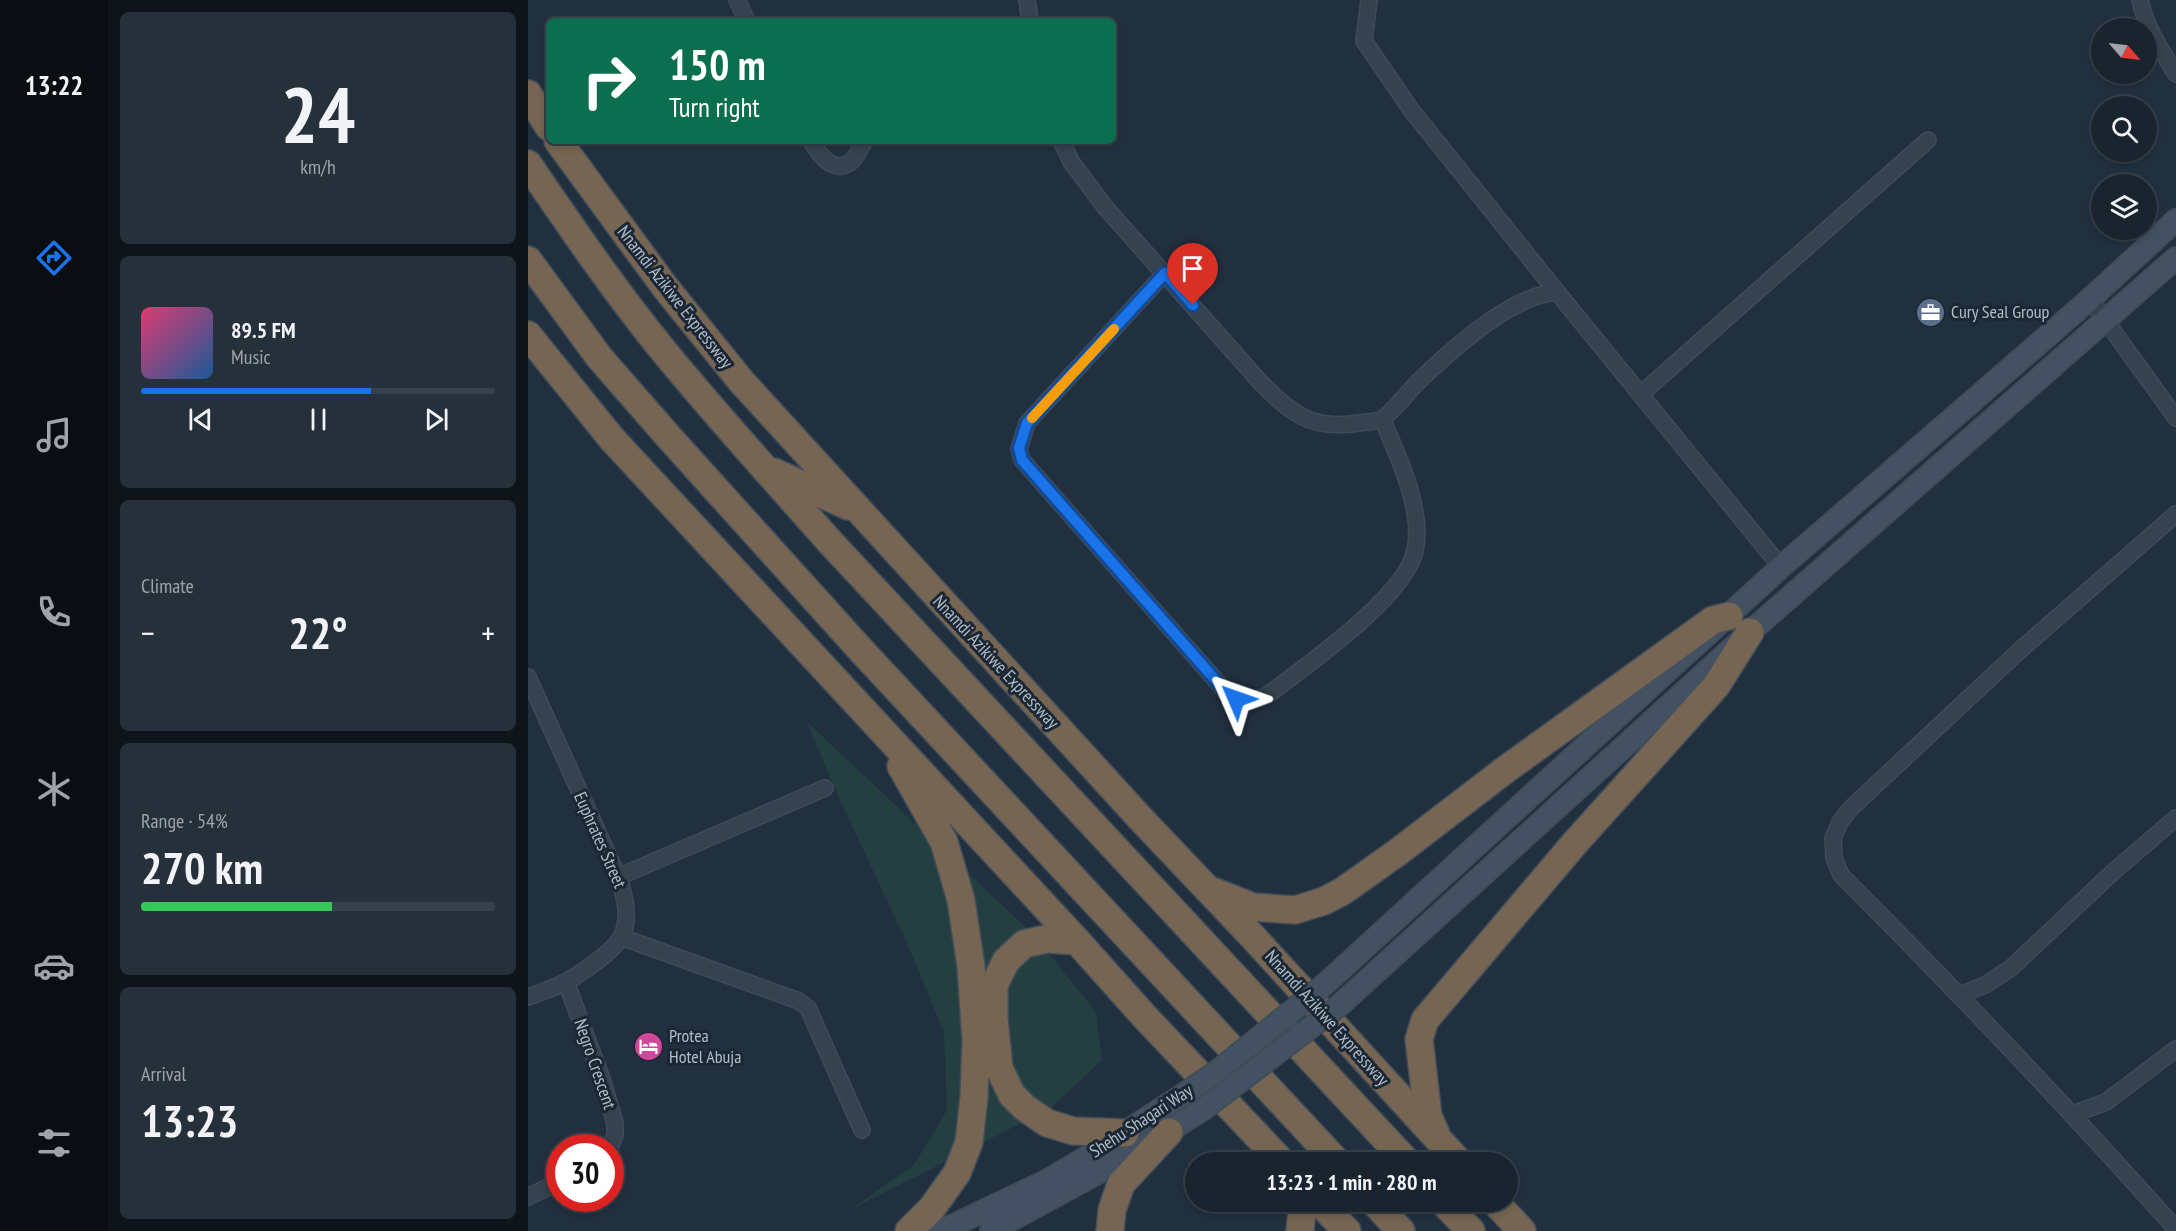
<!DOCTYPE html>
<html lang="en">
<head>
<meta charset="utf-8">
<style>
	:root { --surface:#19242f; --page:#26303b; --text:#f1f3f6; --muted:#9fa4aa; --line:#37414b; --accent:#1a73e8 }
	body { margin:0; font-family:"PT Sans Narrow",sans-serif; background:var(--page); color:var(--text); height:100vh; display:flex; flex-direction:column; font-size:22px; white-space:nowrap }
	* { box-sizing:border-box; margin:0 }
	p { font-size:20px; color:var(--muted) }
	.icon { flex:none; width:33px; height:33px; fill:none; stroke:currentColor; stroke-width:2; stroke-linecap:round; stroke-linejoin:round }
	.map { position:relative; flex:1; overflow:hidden }
	.sheet { display:flex; flex-direction:column; gap:12px; padding:12px; background:#0e141a; width:420px }
	.sheet>* { flex:none }
	.hud { position:absolute; left:18px; top:18px; width:570px; height:126px; border-radius:9px; box-shadow:0 3px 9px #0003,0 0 0 2px var(--line); background:#0b6e4f; color:#fff; overflow:hidden }
	.needle { width:39px; rotate:118deg }
	.tools { position:absolute; left:1563px; top:18px; display:grid; gap:12px }
	.tools a { display:grid; place-items:center; width:66px; height:66px; border-radius:50%; background:var(--surface); box-shadow:0 3px 9px #0003,0 0 0 2px var(--line); font-size:30px }
	.speed { position:absolute; left:18px; top:1134px; display:flex; gap:12px; font-size:30px; font-weight:700; text-align:center }
	.speed>* { display:grid; place-content:center; width:78px; height:78px; border-radius:50%; background:var(--surface); box-shadow:0 3px 9px #0003,0 0 0 2px var(--line); line-height:1 }
	.speed .limit { border:9px solid #d22; background:#fff; color:#111 }
	.pin { position:absolute; display:grid; place-items:center; width:51px; height:51px; color:#fff; margin:-62px -26px; border-radius:50% 50% 50% 0; rotate:-45deg; box-shadow:0 0 6px #0007 }
	.pin .icon { rotate:45deg }
	.me { position:absolute; width:66px; margin:-33px; rotate:313deg; stroke-linejoin:round; filter:drop-shadow(0 0 4px #0008) }
	.turn { display:flex; align-items:center; gap:21px; height:126px; padding:0 24px; font-size:27px }
	.turn .icon { width:78px; height:78px; stroke-width:2.5 }
	.turn b { display:block; font-size:42px; line-height:51px }
	.big { font-size:45px; font-weight:800; line-height:1.1 }
	.sheet .card { flex:1; display:flex; flex-direction:column; justify-content:center; gap:9px; min-width:0; padding:0 21px; border-radius:9px; background:var(--page) }
	.sheet .dial { align-items:center; gap:0 }
	.dial b { font-size:78px; line-height:1 }
	.song { display:flex; align-items:center; gap:18px }
	.cover { width:72px; height:72px; border-radius:9px; background:linear-gradient(135deg,hsl(340 70% 55%),hsl(210 70% 35%)) }
	.played { height:6px; border-radius:3px; background:linear-gradient(90deg,var(--accent) 65%,var(--line) 65%) }
	.keys { display:flex; justify-content:space-around; direction:ltr }
	.heat { display:flex; justify-content:space-between; align-items:center; font-size:33px; direction:ltr }
	.charge { height:9px; border-radius:4px; background:linear-gradient(90deg,#34c759 54%,var(--line) 0) }
	.trip { position:absolute; left:657px; top:1152px; width:333px; height:60px; border-radius:30px; background:var(--surface); box-shadow:0 3px 9px #0003,0 0 0 2px var(--line); font-weight:800; line-height:60px; text-align:center }
	main { display:flex; flex:1; min-height:0 }
	.menu { display:flex; flex-direction:column; width:108px; justify-content:space-around; align-items:center; background:#0a0e13; color:var(--muted) }
	.menu .icon { width:42px; height:42px }
	.menu .current { color:var(--accent) }
	.menu b { font-size:27px; color:var(--text) }
	.map>svg:first-child { display:block }
	.green { fill:#233f40 }
	.lines { fill:none; stroke-linecap:round; stroke-linejoin:round }
	.street-casing { stroke:#3f4b58; stroke-width:18 }
	.secondary-casing { stroke:#3f4b58; stroke-width:24 }
	.highway-casing { stroke:#414d5a; stroke-width:30 }
	.street { stroke:#36424f; stroke-width:15 }
	.secondary { stroke:#435162; stroke-width:21 }
	.highway { stroke:#756552; stroke-width:27 }
	.secondary-bridge-casing { stroke:#3f4b58; stroke-width:24; stroke-linecap:butt }
	.secondary-bridge { stroke:#435162; stroke-width:21 }
	.route-casing { stroke:#114b97; stroke-width:15 }
	.route { stroke:#1a73e8; stroke-width:10 }
	.slow { stroke:#f59e0b; stroke-width:10 }
	.labels { text-anchor:middle; stroke-width:6; stroke-linejoin:round; paint-order:stroke }
	.street-label { font-size:18px; fill:#b1bdca; stroke:#1b2734 }
	.poi-label { font-size:18px; fill:#b1bdca; stroke:#1b2734; text-anchor:start }
</style>
</head>
<body>
<main>
<nav class="menu">
<b>13:22</b>
<svg class="icon current" aria-label="directions" viewBox="0 0 24 24"><path d="M12 3l9 9-9 9-9-9zM9 14v-3h6M13 9l2 2-2 2"/></svg>
<svg class="icon" aria-label="music" viewBox="0 0 24 24"><path d="M9 18V5l10-2v13"/><circle cx="6" cy="18" r="3"/><circle cx="16" cy="16" r="3"/></svg>
<svg class="icon" aria-label="phone" viewBox="0 0 24 24"><path d="M5 4h4l2 5-3 2q2 4 5 5l2-3 5 2v4C11 20 4 13 5 4z"/></svg>
<svg class="icon" aria-label="climate" viewBox="0 0 24 24"><path d="M12 3v18M4 7l16 10M4 17L20 7"/></svg>
<svg class="icon" aria-label="car" viewBox="0 0 24 24"><path d="M5 17H2v-5l4-1 3-4h7l3 4 3 1v5h-3M9 17h6M6 11h13"/><circle cx="7" cy="17" r="2"/><circle cx="17" cy="17" r="2"/></svg>
<svg class="icon" aria-label="filters" viewBox="0 0 24 24"><path d="M4 7h16M4 17h16"/><circle cx="9" cy="7" r="2"/><circle cx="15" cy="17" r="2"/></svg>
</nav>
<section class="sheet">
<div class="card dial"><b>24</b><p>km/h</p></div>
<div class="card">
<div class="song"><i class="cover"></i><div><b>89.5 FM</b><p>Music</p></div></div>
<div class="played"></div>
<div class="keys"><svg class="icon" aria-label="previous" viewBox="0 0 24 24"><path d="M18 5L8 12l10 7zM5 5v14"/></svg><svg class="icon" aria-label="pause" viewBox="0 0 24 24"><path d="M8 5v14M16 5v14"/></svg><svg class="icon" aria-label="next" viewBox="0 0 24 24"><path d="M6 5l10 7-10 7zM19 5v14"/></svg></div>
</div>
<div class="card"><p>Climate</p>
<div class="heat"><a>−</a><b class="big">22°</b><a>+</a></div>
</div>
<div class="card"><p>Range · 54%</p><b class="big">270 km</b><div class="charge"></div></div>
<div class="card"><p>Arrival</p><b class="big">13:23</b></div>
</section>
<div class="map">
<svg width="1648" height="1231" viewBox="0 0 1648 1231">
	<rect width="100%" height="100%" fill="#21303f"/>
	<!-- green -->
	<path class="green" d="M279,722L506,935L568,1012L574,1060L523,1108L320,1211L386,1165L419,1110L416,1032L378,941L310,796Z"/>
	<g class="lines">
		<defs>
			<path id="street" d="M209,0L219,21
				M499,0L502,21
				M841,0L836,41L884,111L1029,292
				M1612,0C1618,28 1633,50 1648,74
				M283,141C291,154 306,176 324,161C329,156 332,147 337,141
				M533,141L544,163L577,207L734,384C766,416 785,430 831,423C837,422 848,422 854,419C862,415 881,391 889,383C922,351 983,295 1029,292L1253,567
				M637,273L499,423L491,449L494,460L698,692C714,703 723,704 741,694C780,664 876,598 887,551C896,510 870,456 854,419
				M1562,299L1648,418
				M1113,394L1400,140
				M1648,514L1490,652L1322,809L1312,822L1305,838L1306,858L1313,875C1428,990 1540,1108 1648,1229
				M0,677L90,877C97,895 103,918 93,937C86,951 54,973 39,981C27,988 13,992 0,997
				M90,877L297,788
				M93,937L271,1001L280,1008L334,1130
				M38,982L74,1079L87,1123V1135L82,1148
				M1432,995L1457,985L1483,968L1585,872L1648,818
				M1545,1114L1578,1102L1648,1049
				M0,1197L32,1181"/>
			<path id="secondary" d="M796,985L1253,567L1562,299L1648,220
				M812,1005L1222,632L1648,258
				M413,1231L518,1181L557,1158L659,1092
				M463,1231L603,1155L677,1108"/>
			<path id="highway" d="M0,94L21,127
				M30,141L137,287L213,381L612,818L724,936L931,1162
				M0,164C43,227 86,290 134,349C188,415 246,479 303,543L879,1162
				M0,260L71,357L139,435L331,648L809,1162
				M0,335L84,439L549,941L616,1016L754,1162
				M246,472L320,506
				M373,766L416,842L433,900L443,966L448,1040L446,1097L441,1142L429,1173L404,1208L381,1231
				M687,892L725,907L767,910L796,901L815,891L870,852L977,770L1185,620L1201,616
				M549,941L518,939L496,944L478,961L466,985V1019L471,1068L484,1095L496,1107L519,1123L545,1131L597,1133
				M908,1134L900,1116L891,1039L897,1020L1046,844L1188,686L1222,632
				M770,1202L774,1210L772,1231
				M791,1202L819,1231
				M846,1202L873,1231
				M915,1202L943,1231
				M967,1202L994,1231
				M582,1231L584,1210L593,1184L641,1132"/>
		</defs>
		<!-- street casing -->
		<use href="#street" class="street-casing"/>
		<!-- secondary casing -->
		<use href="#secondary" class="secondary-casing"/>
		<!-- highway casing -->
		<use href="#highway" class="highway-casing"/>
		<!-- street -->
		<use href="#street" class="street"/>
		<!-- secondary -->
		<use href="#secondary" class="secondary"/>
		<!-- highway -->
		<use href="#highway" class="highway"/>
		<defs>
			<path id="secondary-bridge" d="M659,1092L688,1072L796,985
				M677,1108L812,1005"/>
		</defs>
		<!-- secondary-bridge casing -->
		<use href="#secondary-bridge" class="secondary-bridge-casing"/>
		<!-- secondary-bridge -->
		<use href="#secondary-bridge" class="secondary-bridge"/>
	</g>
	<g class="lines">
		<defs>
			<path id="route" d="M665,305L637,273L499,423L491,448L494,460L698,692L708,699"/>
		</defs>
		<!-- route casing -->
		<use href="#route" class="route-casing"/>
		<!-- route -->
		<use href="#route" class="route"/>
		<!-- slow -->
		<path class="slow" d="M504,418L586,329"/>
	</g>
	<!-- icons -->
	<defs>
		<symbol id="office-disc" viewBox="-11 -11 22 22"><circle r="9.5" fill="#5c6f8a" stroke="#1b2734"/><path d="M-6-3h4V-5.5h4V-3h4V5H-6ZM-1-4.5V-3h2v-1.5ZM-6 0V1H6V0Z" fill="#fff"/></symbol>
		<symbol id="hotel-disc" viewBox="-11 -11 22 22"><circle r="9.5" fill="#d1479c" stroke="#1b2734"/><path d="M-6-4.5h1.5V1H6V5H4.5V3h-9V5H-6ZM-4 0a1.8 1.8 0 1 1 3.6 0ZM.5 0V-2.5h3Q6-2.5 6 0Z" fill="#fff"/></symbol>
	</defs>
	<g fill-rule="evenodd">
		<use href="#office-disc" x="1386" y="296" width="33" height="33"/>
		<use href="#hotel-disc" x="104" y="1030" width="33" height="33"/>
	</g>
	<g class="labels">
		<!-- street labels -->
		<g class="street-label">
			<text transform="translate(147 297) rotate(52)" y="6">Nnamdi Azikiwe Expressway</text>
			<text transform="translate(468 662) rotate(47)" y="6">Nnamdi Azikiwe Expressway</text>
			<text transform="translate(72 840) rotate(66)" y="6">Euphrates Street</text>
			<text transform="translate(799 1018) rotate(48)" y="6">Nnamdi Azikiwe Expressway</text>
			<text transform="translate(67 1064) rotate(71)" y="6">Negro Crescent</text>
			<text transform="translate(613 1121) rotate(-33)" y="6">Shehu Shagari Way</text>
		</g>
		<!-- poi labels -->
		<g class="poi-label">
			<text x="1423" y="318">Cury Seal Group</text>
			<text x="141" y="1042">Protea<tspan x="141" dy="21">Hotel Abuja</tspan></text>
		</g>
	</g>
</svg>
<div class="tools">
<a><svg class="needle" viewBox="-14 -14 28 28"><path d="M0-13l5 13h-10z" fill="#e53935"/><path d="M0 13l5-13h-10z" fill="#9fa4aa"/></svg></a>
<a><svg class="icon" aria-label="search" viewBox="0 0 24 24"><circle cx="10" cy="10" r="6"/><path d="M15 15l6 6"/></svg></a>
<a><svg class="icon" aria-label="layers" viewBox="0 0 24 24"><path d="M12 4l9 5-9 5-9-5zM3 14l9 5 9-5"/></svg></a>
</div>
<div class="speed"><div class="limit">30</div></div>
<div class="pin" style="left:665px;top:305px;background:#d93025"><svg class="icon" aria-label="arrive" viewBox="0 0 24 24"><path d="M6 21V4h12l-3 4 3 4H6"/></svg></div>
<svg class="me" style="left:708px;top:699px" viewBox="-20 -20 40 40"><path d="M0-17L14 15 0 8-14 15z" fill="#1a73e8" stroke="#fff" stroke-width="4"/></svg>
<div class="trip">13:23 · 1 min · 280 m</div>
<div class="hud">
<div class="turn"><svg class="icon" aria-label="right" viewBox="0 0 24 24"><path d="M7 20v-9h11M14 6l5 5-5 5"/></svg><div><b>150 m</b>Turn right</div></div>
</div>
</div>
</main>
</body>
</html>
